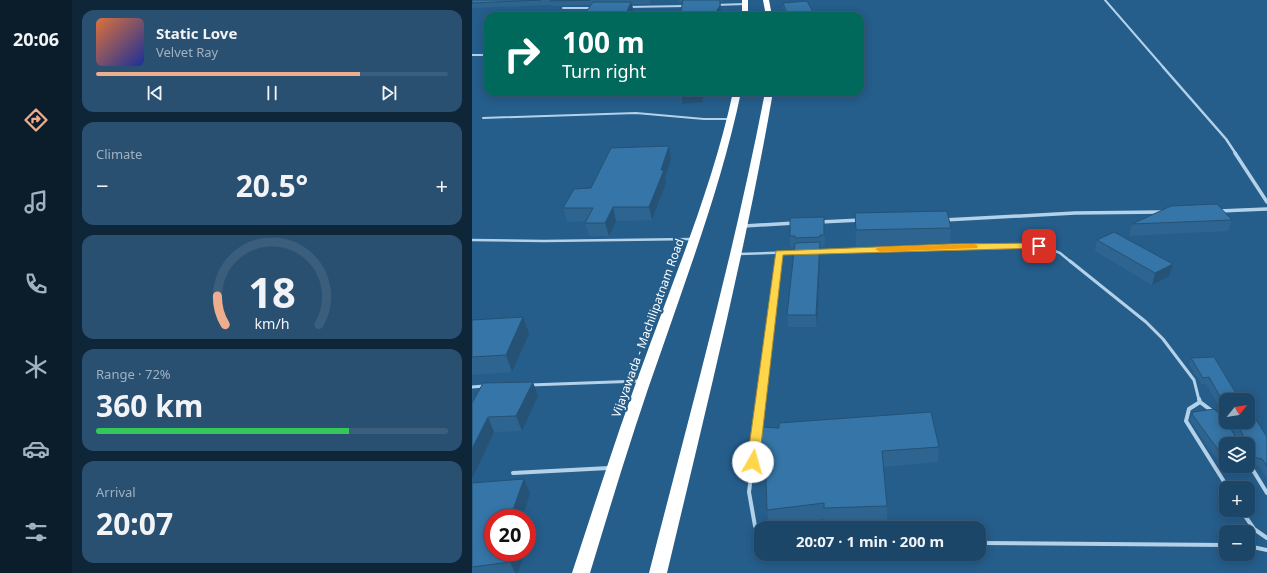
<!DOCTYPE html>
<html lang="en">
<head>
<meta charset="utf-8">
<style>
	:root { --surface:#1c4668; --page:#295071; --text:#f1f3f6; --muted:#a0b1c0; --line:#3a5e7c; --accent:#eead8d }
	body { margin:0; font-family:"Noto Sans",sans-serif; background:var(--page); color:var(--text); height:100vh; display:flex; flex-direction:column; font-size:15px; white-space:nowrap }
	* { box-sizing:border-box; margin:0 }
	p { font-size:13px; color:var(--muted) }
	.icon { flex:none; width:22px; height:22px; fill:none; stroke:currentColor; stroke-width:2; stroke-linecap:round; stroke-linejoin:round }
	.map { position:relative; flex:1; overflow:hidden }
	.sheet { display:flex; flex-direction:column; gap:10px; padding:10px; background:#0f2639; width:400px }
	.sheet>* { flex:none }
	.banner { position:absolute; left:12px; top:12px; width:380px; height:84px; border-radius:12px; box-shadow:0 2px 10px #0003,0 0 0 1px var(--line); background:#00695c; color:#fff; overflow:hidden }
	.needle { width:26px; rotate:60deg }
	.fabs { position:absolute; left:747px; top:393px; display:grid; gap:8px }
	.fabs a { display:grid; place-items:center; width:36px; height:36px; border-radius:8px; background:var(--surface); box-shadow:0 2px 10px #0003,0 0 0 1px var(--line); font-size:20px }
	.speed { position:absolute; left:12px; top:509px; display:flex; gap:8px; font-size:20px; font-weight:700; text-align:center }
	.speed>* { display:grid; place-content:center; width:52px; height:52px; border-radius:50%; background:var(--surface); box-shadow:0 2px 10px #0003,0 0 0 1px var(--line); line-height:1 }
	.speed .limit { border:6px solid #d22; background:#fff; color:#111 }
	.pin { position:absolute; display:grid; place-items:center; width:34px; height:34px; color:#fff; margin:-17px; border-radius:8px; box-shadow:0 2px 6px #0006 }
	.me { position:absolute; width:44px; margin:-22px; rotate:7deg; stroke-linejoin:round; filter:drop-shadow(0 0 3px #0008) }
	.turn { display:flex; align-items:center; gap:14px; height:84px; padding:0 12px; font-size:18px }
	.turn .icon { width:52px; height:52px; stroke-width:2.5 }
	.turn b { display:block; font-size:28px; line-height:34px }
	.big { font-size:30px; font-weight:700; line-height:1.1 }
	.sheet .tile { flex:1; display:flex; flex-direction:column; justify-content:center; gap:6px; min-width:0; padding:0 14px; border-radius:12px; background:var(--page) }
	.sheet .dial { align-items:center; gap:0 }
	.dial svg { height:104px; overflow:visible; fill:none; stroke:var(--line); stroke-width:7; stroke-linecap:round; text-anchor:middle }
	.dial text { fill:var(--text); stroke:none }
	.song { display:flex; align-items:center; gap:12px }
	.cover { width:48px; height:48px; border-radius:6px; background:linear-gradient(135deg,hsl(20 70% 55%),hsl(230 70% 35%)) }
	.played { height:4px; border-radius:2px; background:linear-gradient(90deg,var(--accent) 75%,var(--line) 75%) }
	.keys { display:flex; justify-content:space-around; direction:ltr }
	.heat { display:flex; justify-content:space-between; align-items:center; font-size:22px; direction:ltr }
	.charge { height:6px; border-radius:3px; background:linear-gradient(90deg,#34c759 72%,var(--line) 0) }
	.trip { position:absolute; left:282px; top:521px; width:232px; height:40px; border-radius:12px; background:var(--surface); box-shadow:0 2px 10px #0003,0 0 0 1px var(--line); font-weight:700; line-height:40px; text-align:center }
	main { display:flex; flex:1; min-height:0 }
	.tabs { display:flex; flex-direction:column; width:72px; justify-content:space-around; align-items:center; background:#0b1c2a; color:var(--muted) }
	.tabs .icon { width:28px; height:28px }
	.tabs .active { color:var(--accent) }
	.tabs b { font-size:18px; color:var(--text) }
	.map>svg:first-child { display:block }
	.lines { fill:none; stroke-linecap:round; stroke-linejoin:round }
	.lane-far3 { stroke:#b3d2ea; stroke-width:2 }
	.lane-far2 { stroke:#b3d2ea; stroke-width:2.5 }
	.lane-far1 { stroke:#b3d2ea; stroke-width:3 }
	.lane { stroke:#b3d2ea; stroke-width:4 }
	.street-far2 { stroke:#b3d2ea; stroke-width:2 }
	.street-far1 { stroke:#b3d2ea; stroke-width:2.5 }
	.street { stroke:#b3d2ea; stroke-width:3.5 }
	.highway { fill:#fff; fill-rule:evenodd }
	.wall { fill:#2e6590 }
	.shaded-wall { fill:#255275 }
	.building { fill:#3575a7; stroke:#255275 }
	.route { fill:#ffd54a; stroke:#a68a30 }
	.slow { fill:#f59e0b }
	.labels { text-anchor:middle; stroke-width:4; stroke-linejoin:round; paint-order:stroke }
	.street-label { font-size:12px; fill:#fff; stroke:#255d8b }
</style>
</head>
<body>
<main>
<nav class="tabs">
<b>20:06</b>
<svg class="icon active" aria-label="directions" viewBox="0 0 24 24"><path d="M12 3l9 9-9 9-9-9zM9 14v-3h6M13 9l2 2-2 2"/></svg>
<svg class="icon" aria-label="music" viewBox="0 0 24 24"><path d="M9 18V5l10-2v13"/><circle cx="6" cy="18" r="3"/><circle cx="16" cy="16" r="3"/></svg>
<svg class="icon" aria-label="phone" viewBox="0 0 24 24"><path d="M5 4h4l2 5-3 2q2 4 5 5l2-3 5 2v4C11 20 4 13 5 4z"/></svg>
<svg class="icon" aria-label="climate" viewBox="0 0 24 24"><path d="M12 3v18M4 7l16 10M4 17L20 7"/></svg>
<svg class="icon" aria-label="car" viewBox="0 0 24 24"><path d="M5 17H2v-5l4-1 3-4h7l3 4 3 1v5h-3M9 17h6M6 11h13"/><circle cx="7" cy="17" r="2"/><circle cx="17" cy="17" r="2"/></svg>
<svg class="icon" aria-label="filters" viewBox="0 0 24 24"><path d="M4 7h16M4 17h16"/><circle cx="9" cy="7" r="2"/><circle cx="15" cy="17" r="2"/></svg>
</nav>
<section class="sheet">
<div class="tile">
<div class="song"><i class="cover"></i><div><b>Static Love</b><p>Velvet Ray</p></div></div>
<div class="played"></div>
<div class="keys"><svg class="icon" aria-label="previous" viewBox="0 0 24 24"><path d="M18 5L8 12l10 7zM5 5v14"/></svg><svg class="icon" aria-label="pause" viewBox="0 0 24 24"><path d="M8 5v14M16 5v14"/></svg><svg class="icon" aria-label="next" viewBox="0 0 24 24"><path d="M6 5l10 7-10 7zM19 5v14"/></svg></div>
</div>
<div class="tile"><p>Climate</p>
<div class="heat"><a>−</a><b class="big">20.5°</b><a>+</a></div>
</div>
<div class="tile dial"><svg viewBox="0 0 100 80">
<path d="M14 69A42 42 0 1 1 86 69"/>
<path d="M14 69A42 42 0 0 1 8 47" stroke="#eead8d"/>
<text x="50" y="56" font-size="32" font-weight="700">18</text>
<text x="50" y="72" font-size="11">km/h</text>
</svg></div>
<div class="tile"><p>Range · 72%</p><b class="big">360 km</b><div class="charge"></div></div>
<div class="tile"><p>Arrival</p><b class="big">20:07</b></div>
</section>
<div class="map">
<svg width="795" height="573" viewBox="0 0 795 573">
	<rect width="100%" height="100%" fill="#255d8b"/>
	<g class="lines">
		<!-- lane-far3 -->
		<path class="lane-far3" d="M11,118L164,113L232,119H257"/>
		<!-- lane-far2 -->
		<path class="lane-far2" d="M0,240L72,241L220,239
			M345,252L552,245L583,251L588,253L599,262
			M267,254L325,252
			M306,262L307,253"/>
		<!-- lane-far1 -->
		<path class="lane-far1" d="M598,261L674,322L691,339L722,380L727,400
			M58,385L168,381
			M0,387L12,386
			M289,400L306,261"/>
		<!-- lane -->
		<path class="lane" d="M289,399L277,492L283,526L289,534
			M727,399L728,402L740,411
			M728,402L717,409L714,421L756,488
			M776,462L795,493
			M41,473L137,468
			M769,510L782,529L795,538
			M507,543L754,545
			M776,546L795,550"/>
		<!-- street-far2 -->
		<path class="street-far2" d="M633,0L692,68
			M243,5L273,4
			M155,7L214,6
			M91,8H122
			M0,55H16"/>
		<!-- street-far1 -->
		<path class="street-far1" d="M691,67L754,139L764,154"/>
		<!-- street -->
		<path class="street" d="M763,153L795,202
			M747,211L795,209
			M472,220L603,213L689,212
			M348,222L389,220
			M272,226L323,223"/>
		<!-- highway -->
		<path class="highway" d="M270,0H276V16H270Z
			M291,0H297L300,16H294Z
			M261,92H269C251,179 220,262 191,346C164,421 141,497 118,573H100C125,497 149,422 177,347C208,263 242,180 261,92Z
			M293,92H301C273,254 233,413 195,573H177C218,413 262,254 293,92Z"/>
	</g>
	<!-- wall -->
	<path class="wall" d="M0,0H178V4H160L161,9L119,5L80,6L79,5L0,8Z
		M206,0H250V2H248L249,13L210,2H207Z
		M311,3L343,16H314L311,8Z
		M205,92H230L231,102L210,104Z
		M197,146L199,159L193,178L194,183L180,220L144,221L137,236H117L113,223L114,221L95,222L91,208L119,188Z
		M383,213L479,228L478,245L384,247Z
		M352,217L353,246L349,247L348,249L345,327H316L315,315L322,247H318V236Z
		M760,220L756,231L657,236L660,224Z
		M625,240L701,264L697,276L680,285L623,251Z
		M0,320L57,334L40,372L0,375Z
		M742,357L754,400V419L749,414L750,412L734,384H729L717,364L719,358Z
		M66,396L50,431L22,432L0,403Z
		M721,412L765,439L766,440L756,422H776L795,437V478L787,466L782,465L777,459L776,462V444H754V466H774L754,470L738,450L718,420Z
		M284,447H467L466,462L411,467L415,506V521L353,524V519L297,526L295,510L293,462H286Z
		M0,483L58,494L50,518H21V552H51L52,554L46,573H0Z"/>
	<!-- shaded-wall -->
	<path class="shaded-wall" d="M248,0L249,13L247,16H241Z
		M159,2L161,9L158,16H153Z
		M230,92L231,102L210,104L209,94Z
		M197,146L199,159L193,178L194,183L180,220L177,207Z
		M141,207L144,221L137,236L133,223Z
		M348,242V254L345,327L344,315Z
		M701,264L697,276L680,285L683,273Z
		M51,317L57,334L40,372L34,355Z
		M61,382L66,396L50,431L44,416Z
		M16,417L22,432L0,479V449Z
		M779,452L776,459V454Z
		M756,466H774L754,470Z
		M52,479L58,494L50,518H38Z
		M41,552H51L52,554L46,573H43L38,562Z"/>
	<!-- building -->
	<path class="building" d="M0,0H69L0,3Z
		M79,0H118L78,1Z
		M211,0H248V6L241,16H208Z
		M335,1L343,16H316L311,3Z
		M121,2H159L153,16H111Z
		M208,92H229V93L209,94Z
		M197,146L189,170H192L177,207H141L133,223H113L121,208H91L102,189L119,188L139,148Z
		M745,204L760,220L660,224L699,206Z
		M475,211L479,228L384,230L383,213Z
		M352,217V235H348V237L323,238V236H318V218Z
		M642,232L701,264L683,273L625,240Z
		M348,242L344,315H315L323,243Z
		M51,317L34,355L0,357V320Z
		M742,357L768,400H754V410L751,408L754,407L737,377L731,378L719,358Z
		M61,382L44,416L16,417L0,449V403L11,383Z
		M776,407L795,437V466L790,459L785,458L779,452L776,454V444H754V459L741,443L720,414L721,412L742,409L751,417L765,439L769,440L771,435L763,422H776Z
		M459,412L467,447L410,451L415,506L352,508V503L295,510L293,447H284L288,427L307,428V423Z
		M52,479L38,518H21V552H41L38,562L0,567V483Z"/>
	<!-- route -->
	<path class="route" d="M567,243L570,244L571,246L570,248L311,255L287,462L285,465L281,466L277,465L275,462L304,251L479,244Z"/>
	<!-- slow -->
	<path class="slow" d="M502,244L506,246L505,248L408,252L403,249L408,247Z"/>
	<g class="labels">
		<!-- street labels -->
		<g class="street-label">
			<text transform="translate(176 328) rotate(-70)" y="4">Vijayawada - Machilipatnam Road</text>
		</g>
	</g>
</svg>
<div class="fabs">
<a><svg class="needle" viewBox="-14 -14 28 28"><path d="M0-13l5 13h-10z" fill="#e53935"/><path d="M0 13l5-13h-10z" fill="#a0b1c0"/></svg></a>
<a><svg class="icon" aria-label="layers" viewBox="0 0 24 24"><path d="M12 4l9 5-9 5-9-5zM3 14l9 5 9-5"/></svg></a>
<a>+</a>
<a>−</a>
</div>
<div class="speed"><div class="limit">20</div></div>
<div class="pin" style="left:567px;top:246px;background:#d93025"><svg class="icon" aria-label="arrive" viewBox="0 0 24 24"><path d="M6 21V4h12l-3 4 3 4H6"/></svg></div>
<svg class="me" style="left:281px;top:462px" viewBox="-20 -20 40 40"><circle r="19" fill="#fff"/><path d="M0-13L10 11 0 6-10 11z" fill="#ffd54a"/></svg>
<div class="trip">20:07 · 1 min · 200 m</div>
<div class="banner">
<div class="turn"><svg class="icon" aria-label="right" viewBox="0 0 24 24"><path d="M7 20v-9h11M14 6l5 5-5 5"/></svg><div><b>100 m</b>Turn right</div></div>
</div>
</div>
</main>
</body>
</html>
